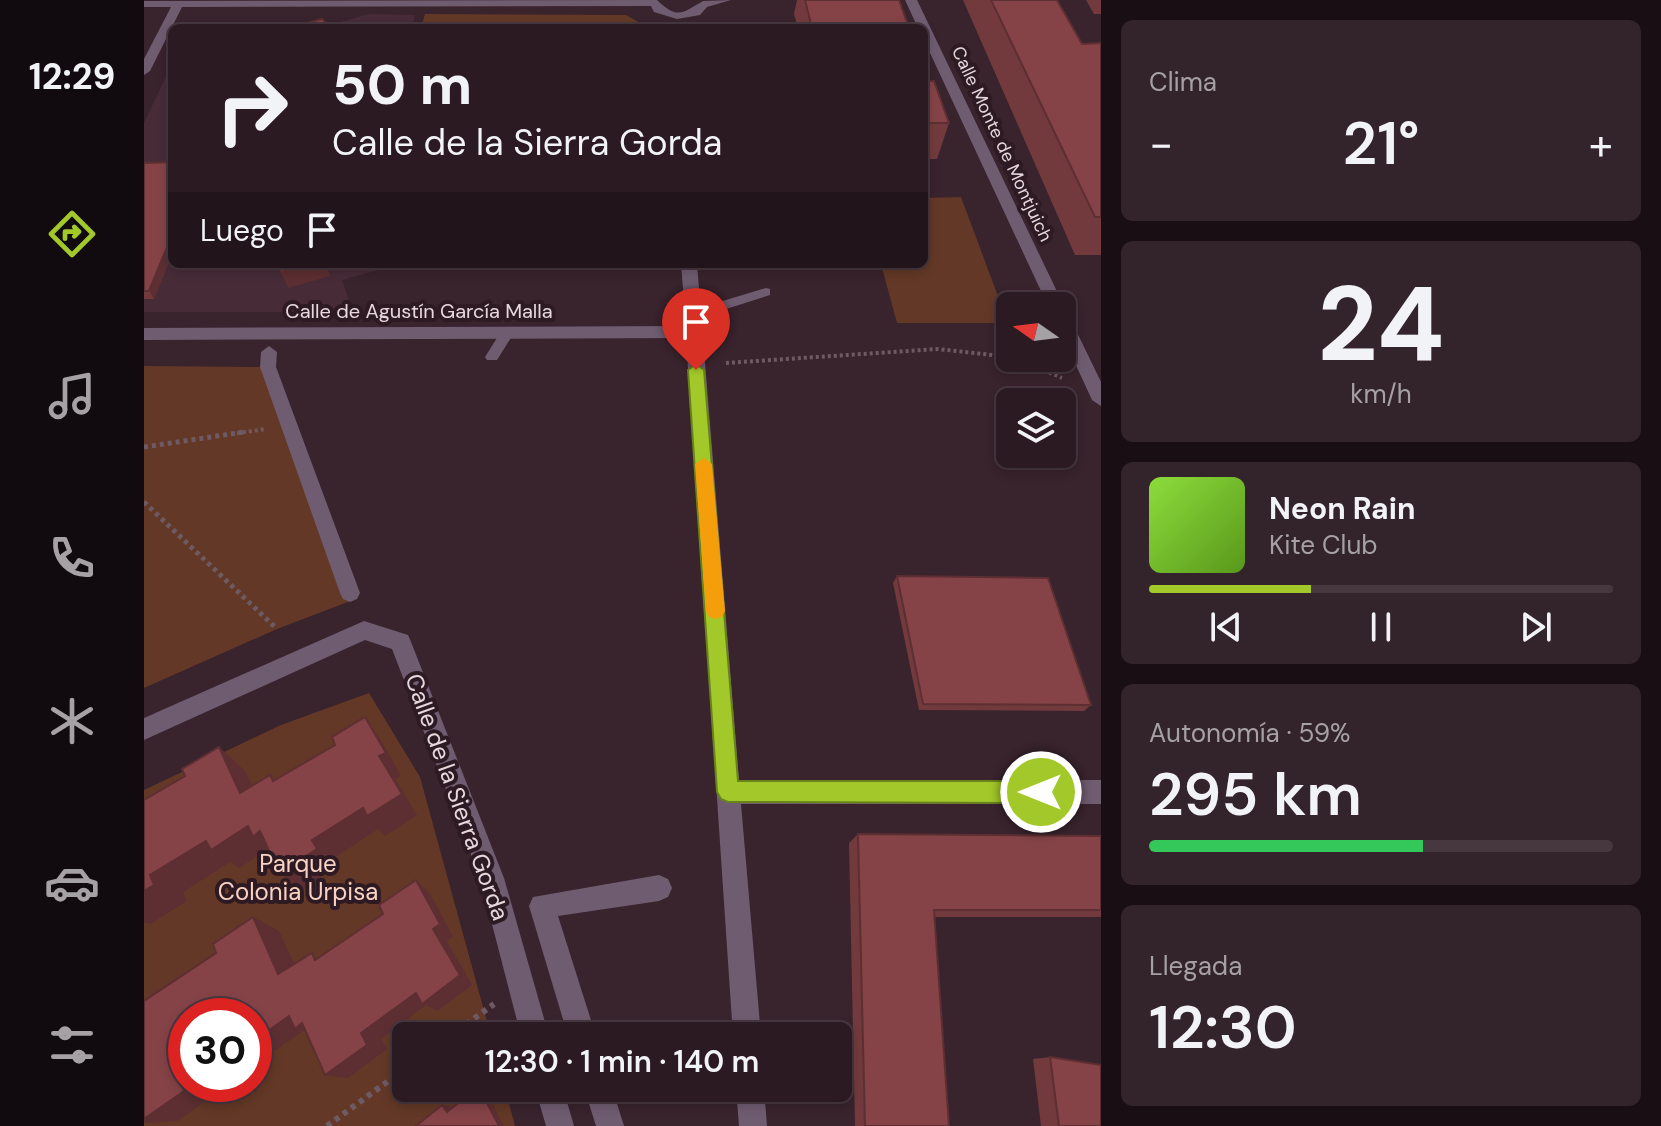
<!DOCTYPE html>
<html lang="es">
<head>
<meta charset="utf-8">
<style>
	:root { --surface:#2b1a22; --page:#33232a; --text:#f1f3f6; --muted:#a6a1a5; --line:#473840; --accent:#a2c929 }
	body { margin:0; font-family:"DM Sans",sans-serif; background:var(--page); color:var(--text); height:100vh; display:flex; flex-direction:column; font-size:30px; white-space:nowrap }
	* { box-sizing:border-box; margin:0 }
	p { font-size:26px; color:var(--muted) }
	.icon { flex:none; width:44px; height:44px; fill:none; stroke:currentColor; stroke-width:2; stroke-linecap:round; stroke-linejoin:round }
	.map { position:relative; flex:1; overflow:hidden }
	.details { display:flex; flex-direction:column; gap:20px; padding:20px; background:#180e13; width:560px }
	.details>* { flex:none }
	.hud { position:absolute; left:24px; top:24px; width:760px; height:244px; border-radius:12px; box-shadow:0 4px 12px #0003,0 0 0 2px var(--line); background:#2b1a22; color:var(--text); overflow:hidden }
	.needle { width:52px; rotate:284deg }
	.tools { position:absolute; left:852px; top:292px; display:grid; gap:16px }
	.tools a { display:grid; place-items:center; width:80px; height:80px; border-radius:12px; background:var(--surface); box-shadow:0 4px 12px #0003,0 0 0 2px var(--line); font-size:40px }
	.speed { position:absolute; left:24px; top:998px; display:flex; gap:16px; font-size:40px; font-weight:700; text-align:center }
	.speed>* { display:grid; place-content:center; width:104px; height:104px; border-radius:50%; background:var(--surface); box-shadow:0 4px 12px #0003,0 0 0 2px var(--line); line-height:1 }
	.speed .limit { border:12px solid #d22; background:#fff; color:#111 }
	.pin { position:absolute; display:grid; place-items:center; width:68px; height:68px; color:#fff; margin:-82px -34px; border-radius:50% 50% 50% 0; rotate:-45deg; box-shadow:0 0 8px #0007 }
	.pin .icon { rotate:45deg }
	.me { position:absolute; width:88px; margin:-44px; rotate:270deg; stroke-linejoin:round; filter:drop-shadow(0 0 6px #0008) }
	.turn { display:flex; align-items:center; gap:28px; height:168px; padding:0 32px; font-size:36px }
	.turn .icon { width:104px; height:104px; stroke-width:2.5 }
	.turn b { display:block; font-size:56px; line-height:68px }
	.then { display:flex; align-items:center; height:76px; padding:0 32px; background:#0003; gap:16px; font-size:30px }
	.big { font-size:60px; font-weight:600; line-height:1.1 }
	.details .card { flex:1; display:flex; flex-direction:column; justify-content:center; gap:12px; min-width:0; padding:0 28px; border-radius:12px; background:var(--page) }
	.details .dial { align-items:center; gap:0 }
	.dial b { font-size:104px; line-height:1 }
	.song { display:flex; align-items:center; gap:24px }
	.cover { width:96px; height:96px; border-radius:12px; background:linear-gradient(135deg,hsl(90 70% 55%),hsl(90 70% 35%)) }
	.played { height:8px; border-radius:4px; background:linear-gradient(90deg,var(--accent) 35%,var(--line) 35%) }
	.keys { display:flex; justify-content:space-around; direction:ltr }
	.heat { display:flex; justify-content:space-between; align-items:center; font-size:44px; direction:ltr }
	.charge { height:12px; border-radius:6px; background:linear-gradient(90deg,#34c759 59%,var(--line) 0) }
	.trip { position:absolute; left:248px; top:1022px; width:460px; height:80px; border-radius:12px; background:var(--surface); box-shadow:0 4px 12px #0003,0 0 0 2px var(--line); font-weight:600; line-height:80px; text-align:center }
	main { display:flex; flex:1; min-height:0 }
	.tabs { display:flex; flex-direction:column; width:144px; justify-content:space-around; align-items:center; background:#110a0e; color:var(--muted) }
	.tabs .icon { width:56px; height:56px }
	.tabs .on { color:var(--accent) }
	.tabs b { font-size:36px; color:var(--text) }
	.map>svg:first-child { display:block }
	.built { fill:#472c38 }
	.green { fill:#633826; fill-rule:evenodd }
	.lines { fill:none; stroke-linecap:round; stroke-linejoin:round }
	.path-far2 { stroke:#6e5a63; stroke-width:4; stroke-dasharray:3 3; stroke-linecap:butt }
	.path-far1 { stroke:#6e5a63; stroke-width:5; stroke-dasharray:4 4; stroke-linecap:butt }
	.path { stroke:#6e5a63; stroke-width:6; stroke-dasharray:5 5; stroke-linecap:butt }
	.service { fill:#705c71; fill-rule:evenodd }
	.pedestrian { fill:#705c71; fill-rule:evenodd }
	.minor { fill:#705c71; fill-rule:evenodd }
	.wall { fill:#723a3d }
	.shaded-wall { fill:#5d2f32 }
	.building { fill:#854347; stroke:#5d2f32; stroke-width:2 }
	.route { fill:#a2c929; stroke:#69831b; stroke-width:2 }
	.slow { fill:#f59e0b }
	.labels { text-anchor:middle; stroke-width:8; stroke-linejoin:round; paint-order:stroke }
	.far-street-label { font-size:18px; fill:#e7d8de; stroke:#2e1a23 }
	.street-label { font-size:20px; fill:#e7d8de; stroke:#2e1a23 }
	.near-street-label { font-size:24px; fill:#e7d8de; stroke:#2e1a23 }
	.near-park-label { font-size:24px; fill:#f8d2c2; stroke:#2e1a23 }
</style>
</head>
<body>
<main>
<nav class="tabs">
<b>12:29</b>
<svg class="icon on" aria-label="directions" viewBox="0 0 24 24"><path d="M12 3l9 9-9 9-9-9zM9 14v-3h6M13 9l2 2-2 2"/></svg>
<svg class="icon" aria-label="music" viewBox="0 0 24 24"><path d="M9 18V5l10-2v13"/><circle cx="6" cy="18" r="3"/><circle cx="16" cy="16" r="3"/></svg>
<svg class="icon" aria-label="phone" viewBox="0 0 24 24"><path d="M5 4h4l2 5-3 2q2 4 5 5l2-3 5 2v4C11 20 4 13 5 4z"/></svg>
<svg class="icon" aria-label="climate" viewBox="0 0 24 24"><path d="M12 3v18M4 7l16 10M4 17L20 7"/></svg>
<svg class="icon" aria-label="car" viewBox="0 0 24 24"><path d="M5 17H2v-5l4-1 3-4h7l3 4 3 1v5h-3M9 17h6M6 11h13"/><circle cx="7" cy="17" r="2"/><circle cx="17" cy="17" r="2"/></svg>
<svg class="icon" aria-label="filters" viewBox="0 0 24 24"><path d="M4 7h16M4 17h16"/><circle cx="9" cy="7" r="2"/><circle cx="15" cy="17" r="2"/></svg>
</nav>
<div class="map">
<svg width="957" height="1126" viewBox="0 0 957 1126">
	<rect width="100%" height="100%" fill="#39232d"/>
	<!-- built -->
	<path class="built" d="M225,14L271,15L267,28H175Z
		M24,72L28,76V264H256L198,280L209,312H0V123Z"/>
	<!-- green -->
	<path class="green" d="M281,14L482,15L498,24V28H277Z
		M817,197L864,323H753L737,264H780V198Z
		M0,366L124,367L209,600L133,629L0,688Z
		M225,693L276,777L347,1036H262V1088H361L371,1126H0V790L137,725ZM42,1016H110V1084H42Z"/>
	<g class="lines">
		<!-- path-far2 -->
		<path class="path-far2" d="M872,358L918,378
			M582,363L794,349L866,357
			M87,434L122,429"/>
		<!-- path-far1 -->
		<path class="path-far1" d="M0,447L100,432
			M0,502L133,629"/>
		<!-- path -->
		<path class="path" d="M306,1036L350,1004
			M183,1126L262,1068"/>
		<!-- service -->
		<path class="service" d="M622,288L626,289V295L582,309L556,335L551,337L544,332L572,303Z
			M363,328L370,333L353,360H343L341,357L358,330Z"/>
		<!-- pedestrian -->
		<path class="pedestrian" d="M761,0H773L920,306L918,309V306H904L780,40V28H774Z
			M918,313L926,318L957,382V406L948,400L918,335Z
			M125,346L133,352L132,367L216,593L213,599L206,602L199,599L196,593L116,367L117,352Z
			M515,875L524,879L528,888L524,897L515,901L414,916L452,1036H424L385,906L389,897Z
			M440,1088H468L480,1126H452Z"/>
		<!-- minor -->
		<path class="minor" d="M513,0C534,20 538,13 559,1L587,0L563,7L556,15L533,19L510,12L507,6L38,7L6,71L0,75V59L27,7H0V1Z
			M537,264H553L595,780H957V804H597L617,1036H589L542,338L0,340V328L542,326Z
			M220,621L264,635L267,642L360,878L405,1036H377L336,878L248,649L221,640L0,740V718Z
			M391,1088H419L430,1126H402Z
			M592,1088H620L623,1126H595Z"/>
	</g>
	<!-- wall -->
	<path class="wall" d="M653,0H755L765,28H654L650,14Z
		M819,0H913L938,44L957,43V255H931Z
		M942,0H957V14H950Z
		M780,68L785,81L805,123L793,159H780Z
		M28,162V254L10,299H0V163Z
		M753,576L947,705L940,711L775,710L749,583Z
		M714,834L957,836V917H790L805,1126H711L705,843Z
		M906,1057L957,1126H897L889,1059Z"/>
	<!-- shaded-wall -->
	<path class="shaded-wall" d="M28,235V254L10,299L5,291Z
		M167,264H182L186,276L144,288L137,272Z
		M221,717L238,742L257,776L251,779L273,815L241,836L234,829L190,858L194,866L159,889L135,873L168,840L235,756Z
		M75,747L101,771L121,814L96,793Z
		M104,826L116,831L125,848L95,868L86,862L39,892L43,901L6,924L0,922V891L6,875L62,841Z
		M272,880L287,895L309,937L303,941L328,985L293,1011L282,1005L237,1039L243,1049L204,1078L181,1075L217,1033L289,929Z
		M109,917L135,931L160,984L134,974Z
		M145,1016L170,1023L176,1035L159,1031L132,1050L116,1048L110,1053V1037Z
		M42,1074V1084H72L74,1092L34,1121L0,1123V1119L36,1079Z
		M335,1088H340L360,1126H355Z
		M298,1105H305L309,1112H303Z"/>
	<!-- building -->
	<path class="building" d="M661,0H755L765,28H668Z
		M847,0H913L938,44L957,43V217H951Z
		M178,19L187,28H147Z
		M780,68L785,81H790L805,123H780Z
		M28,162V235L5,291H0V163Z
		M135,264H167L137,272Z
		M753,576L904,578L947,705L779,704Z
		M221,717L242,753L235,756L258,794L223,816L219,808L168,840L173,849L135,873L116,831L109,837L104,826L67,850L62,841L6,875L10,885L0,891V800L41,776L38,769L75,747L96,793L126,775L129,781L191,745L188,737Z
		M714,834L957,836V910H790L805,1126H721Z
		M272,880L296,924L289,929L316,975L278,1004L272,993L217,1033L223,1045L181,1075L158,1023L151,1029L145,1016L110,1041V1016H42V1074L36,1079L40,1091L0,1119V1001L72,953L69,944L109,917L134,974L168,953L171,960L239,914L235,905Z
		M906,1057L957,1065V1126H915Z
		M333,1088H335L355,1126H272L298,1105L303,1112Z"/>
	<!-- route -->
	<path class="route" d="M552,364L560,370L594,781H897L905,785L908,792L905,799L897,803L584,802L577,799L573,792L544,370Z"/>
	<!-- slow -->
	<path class="slow" d="M560,458L568,464L581,611L578,617L571,619L565,617L562,611L551,464Z"/>
	<g class="labels">
		<!-- far-street labels -->
		<g class="far-street-label">
			<text transform="translate(858 144) rotate(65)" y="6">Calle Monte de Montjuich</text>
		</g>
		<!-- street labels -->
		<g class="street-label">
			<text x="275" y="318">Calle de Agustín García Malla</text>
		</g>
		<!-- near-street labels -->
		<g class="near-street-label">
			<text transform="translate(313 797) rotate(70)" y="8">Calle de la Sierra Gorda</text>
		</g>
		<!-- near-park labels -->
		<g class="near-park-label">
			<text x="154" y="872">Parque<tspan x="154" dy="28">Colonia Urpisa</tspan></text>
		</g>
	</g>
</svg>
<div class="tools">
<a><svg class="needle" viewBox="-14 -14 28 28"><path d="M0-13l5 13h-10z" fill="#e53935"/><path d="M0 13l5-13h-10z" fill="#a6a1a5"/></svg></a>
<a><svg class="icon" aria-label="layers" viewBox="0 0 24 24"><path d="M12 4l9 5-9 5-9-5zM3 14l9 5 9-5"/></svg></a>
</div>
<div class="speed"><div class="limit">30</div></div>
<div class="pin" style="left:552px;top:370px;background:#d93025"><svg class="icon" aria-label="arrive" viewBox="0 0 24 24"><path d="M6 21V4h12l-3 4 3 4H6"/></svg></div>
<svg class="me" style="left:897px;top:792px" viewBox="-20 -20 40 40"><circle r="17" fill="#a2c929" stroke="#fff" stroke-width="3"/><path d="M0-11L8 9 0 5-8 9z" fill="#fff"/></svg>
<div class="trip">12:30 · 1 min · 140 m</div>
<div class="hud">
<div class="turn"><svg class="icon" aria-label="right" viewBox="0 0 24 24"><path d="M7 20v-9h11M14 6l5 5-5 5"/></svg><div><b>50 m</b>Calle de la Sierra Gorda</div></div>
<div class="then">Luego<svg class="icon" aria-label="arrive" viewBox="0 0 24 24"><path d="M6 21V4h12l-3 4 3 4H6"/></svg></div>
</div>
</div>
<section class="details">
<div class="card"><p>Clima</p>
<div class="heat"><a>−</a><b class="big">21°</b><a>+</a></div>
</div>
<div class="card dial"><b>24</b><p>km/h</p></div>
<div class="card">
<div class="song"><i class="cover"></i><div><b>Neon Rain</b><p>Kite Club</p></div></div>
<div class="played"></div>
<div class="keys"><svg class="icon" aria-label="previous" viewBox="0 0 24 24"><path d="M18 5L8 12l10 7zM5 5v14"/></svg><svg class="icon" aria-label="pause" viewBox="0 0 24 24"><path d="M8 5v14M16 5v14"/></svg><svg class="icon" aria-label="next" viewBox="0 0 24 24"><path d="M6 5l10 7-10 7zM19 5v14"/></svg></div>
</div>
<div class="card"><p>Autonomía · 59%</p><b class="big">295 km</b><div class="charge"></div></div>
<div class="card"><p>Llegada</p><b class="big">12:30</b></div>
</section>
</main>
</body>
</html>
